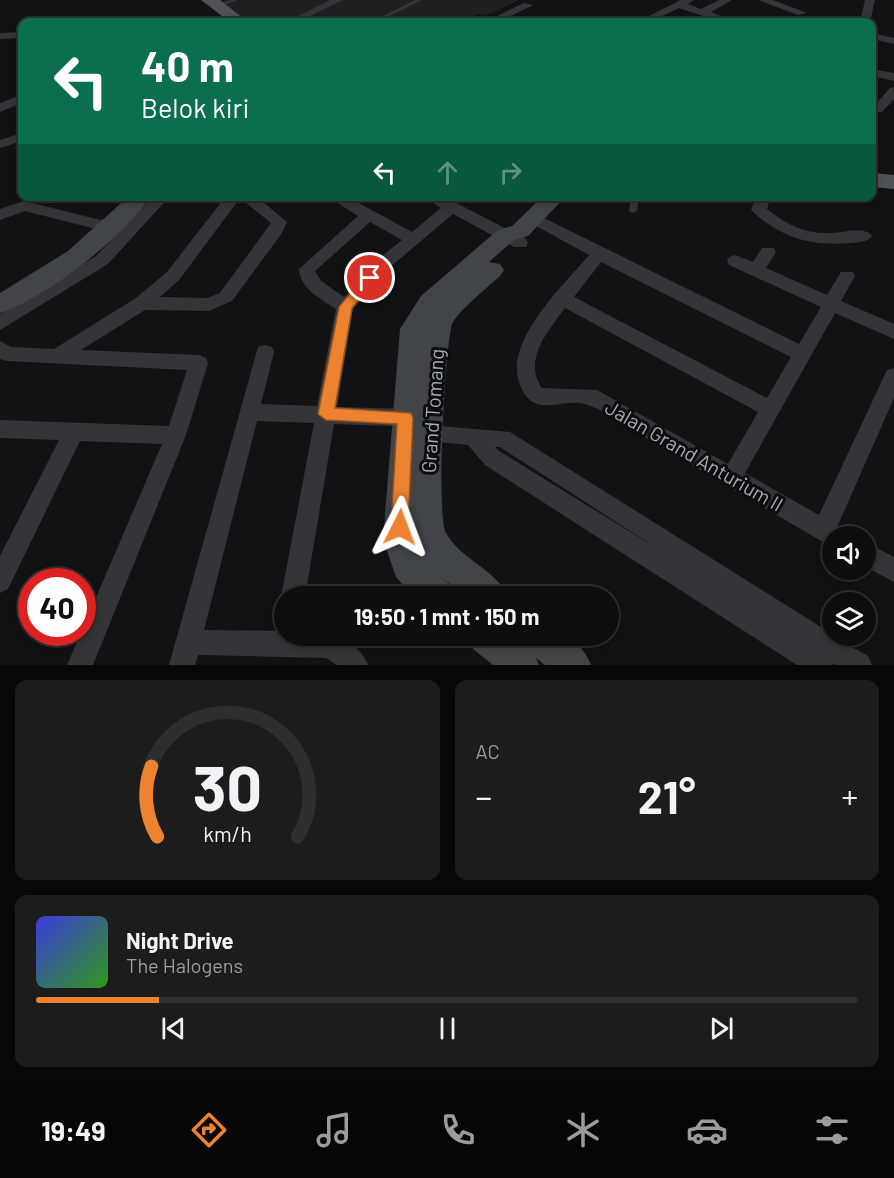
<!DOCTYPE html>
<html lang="id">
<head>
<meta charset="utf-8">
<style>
	:root { --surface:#0e0e0f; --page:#1c1c1d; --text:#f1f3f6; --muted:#9b9c9e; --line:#2e2e2f; --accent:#ed8330 }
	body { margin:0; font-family:Barlow,sans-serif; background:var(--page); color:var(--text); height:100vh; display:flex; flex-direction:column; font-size:22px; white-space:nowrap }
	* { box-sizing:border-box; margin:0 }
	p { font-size:20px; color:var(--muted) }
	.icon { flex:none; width:33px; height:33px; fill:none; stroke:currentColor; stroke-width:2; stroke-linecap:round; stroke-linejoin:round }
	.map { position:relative; height:665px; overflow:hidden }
	.side { display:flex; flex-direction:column; gap:15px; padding:15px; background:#080808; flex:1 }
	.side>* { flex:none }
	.top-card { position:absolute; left:18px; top:18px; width:858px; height:183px; border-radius:12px; box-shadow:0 3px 9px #0003,0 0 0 2px var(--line); background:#0b6e4f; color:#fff; overflow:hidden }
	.controls { position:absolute; left:822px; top:526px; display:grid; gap:12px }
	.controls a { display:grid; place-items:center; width:54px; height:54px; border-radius:50%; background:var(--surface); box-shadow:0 3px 9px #0003,0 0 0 2px var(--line); font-size:30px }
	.speed { position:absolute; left:18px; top:568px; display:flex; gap:12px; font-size:30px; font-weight:700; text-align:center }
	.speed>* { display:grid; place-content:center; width:78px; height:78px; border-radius:50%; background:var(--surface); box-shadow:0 3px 9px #0003,0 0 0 2px var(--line); line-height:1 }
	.speed .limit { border:9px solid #d22; background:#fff; color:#111 }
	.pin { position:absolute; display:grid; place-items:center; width:51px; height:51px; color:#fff; margin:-26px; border:3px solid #fff; border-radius:50%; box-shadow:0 2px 6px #0007 }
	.me { position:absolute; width:66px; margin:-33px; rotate:3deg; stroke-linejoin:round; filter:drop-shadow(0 0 4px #0008) }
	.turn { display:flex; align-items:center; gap:21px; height:126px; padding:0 24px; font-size:27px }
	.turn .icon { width:78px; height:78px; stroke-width:2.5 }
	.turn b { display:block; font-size:42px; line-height:51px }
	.lanes { display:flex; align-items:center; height:57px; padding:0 24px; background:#0003; justify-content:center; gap:30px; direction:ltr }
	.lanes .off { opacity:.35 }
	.big { font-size:45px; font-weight:700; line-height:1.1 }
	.side .card { flex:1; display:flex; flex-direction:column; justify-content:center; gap:9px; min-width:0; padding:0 21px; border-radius:12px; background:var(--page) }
	.side .dial { align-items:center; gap:0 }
	.dial svg { height:156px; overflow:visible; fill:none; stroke:var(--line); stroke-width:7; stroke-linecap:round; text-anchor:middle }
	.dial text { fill:var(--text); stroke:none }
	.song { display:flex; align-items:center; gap:18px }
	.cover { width:72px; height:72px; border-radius:9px; background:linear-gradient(135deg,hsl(240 70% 55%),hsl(110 70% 35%)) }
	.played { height:6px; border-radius:3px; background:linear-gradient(90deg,var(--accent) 15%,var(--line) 15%) }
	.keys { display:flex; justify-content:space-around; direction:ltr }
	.heat { display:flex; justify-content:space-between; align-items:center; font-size:33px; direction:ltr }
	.side .tiles { flex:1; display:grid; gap:15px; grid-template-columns:1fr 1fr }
	.card:last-child { grid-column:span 2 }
	.trip { position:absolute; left:274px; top:586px; width:345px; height:60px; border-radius:30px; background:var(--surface); box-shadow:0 3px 9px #0003,0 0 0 2px var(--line); font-weight:700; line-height:60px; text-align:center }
	.tabs { display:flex; height:96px; justify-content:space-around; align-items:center; background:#060606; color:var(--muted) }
	.tabs .icon { width:42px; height:42px }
	.tabs .active { color:var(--accent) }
	.tabs b { font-size:27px; color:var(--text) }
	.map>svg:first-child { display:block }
	.built { fill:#1e1f21 }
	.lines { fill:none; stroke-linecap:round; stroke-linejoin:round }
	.lane { fill:#333539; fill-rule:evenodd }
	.street { fill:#333539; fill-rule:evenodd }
	.secondary { fill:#414549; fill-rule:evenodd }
	.primary { fill:#4f5358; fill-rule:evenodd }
	.wall { fill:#2b2d2f }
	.shaded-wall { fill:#1c1c1e }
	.route { fill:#ed8330; stroke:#9a551f; stroke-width:1.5 }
	.labels { text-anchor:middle; stroke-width:6; stroke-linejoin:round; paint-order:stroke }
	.street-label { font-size:20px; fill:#a4acb4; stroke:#0d0d0f }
</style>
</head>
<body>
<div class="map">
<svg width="894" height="665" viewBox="0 0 894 665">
	<rect width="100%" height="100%" fill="#121214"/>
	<!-- built -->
	<path class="built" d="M213,0H519L485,16L478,14L461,22H254L228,12Z"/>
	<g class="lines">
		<!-- lane -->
		<path class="lane" d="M230,0H238L219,7L214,6Z
			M415,0H422L377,22H371Z
			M631,196H639L637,211L633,213L629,211Z"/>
		<!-- street -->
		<path class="street" d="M330,0H343L298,22H286Z
			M681,0H694L688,4L701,9L719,0H732L711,12L735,22H721L679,8L649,22H637Z
			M758,0H773L807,13L798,15Z
			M865,0H875L870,22H860Z
			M524,3L533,5L498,22H485Z
			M821,16L826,19L825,21L809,22Z
			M22,32V38L0,39V33Z
			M872,33L894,38V44L872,39Z
			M872,69L894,73V81L872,76Z
			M894,87V99L882,112H874V106L890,88Z
			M22,95V103L0,112V103Z
			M22,133V141L0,148V140Z
			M154,196H170L108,264L0,330V314L96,256Z
			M226,196H256L287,222L282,233L232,301L209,311L145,310L81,350L199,355L206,358L208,363L186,435L93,665H67L162,444L80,441L8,589L0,593V556L59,440L0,438V420L169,426L187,370L7,361L0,359V341L11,347L54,349L136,298L167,272ZM240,198L271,223L220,293L207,298L160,297L179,280Z
			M327,196H346L412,232L441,208L423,196H443L526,239L528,243L526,247H514L453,214L389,268L353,309L337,407L415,409L422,412L425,418L422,424L415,427L334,424L305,597H285V606L281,597L314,423L257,421L204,630L285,631V636C317,636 353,629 368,665H337L326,658L198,655L195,665H169L258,347L265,345L272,347L274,352L261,404L317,406L336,309C321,299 300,289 299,269L358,216ZM370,222L402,240L377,260L344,297L321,281L315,271Z
			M756,196H771L767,209C787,225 805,234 831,233C843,233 865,226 872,236C867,243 858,242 850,243C811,246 784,239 754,213L751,210Z
			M24,201L117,224L120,228L112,233L25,211L0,220V209Z
			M534,213L799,344L821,307L729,265L727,261L729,257L735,255L753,262L762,248H774L776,252L766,268L827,295L841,272H853L855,276L841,301L894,324V339L835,313L745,473L819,515L887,370L894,368V398L838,525L844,529L847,537H832V547L828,545C771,512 716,479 659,446C638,434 611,413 588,405C561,395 533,423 519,382C505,340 564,285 589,255L529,222L526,218L529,214ZM601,262L791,357L767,398L574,297ZM565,308L758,412L728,464L597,390L542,388C522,360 549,330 565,308Z
			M427,425L510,432L832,634V636L868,656L872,665H836L832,663L833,665H797L485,465L468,445L420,440L417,434L420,428ZM495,447H500L658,549L499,451Z
			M866,542L894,557V582L866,567Z"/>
		<!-- secondary -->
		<path class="secondary" d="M129,196H151C125,236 45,299 0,313V293L68,251Z
			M543,196H566L528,236L514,240L489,262L500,264L504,270L500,276C489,286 457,312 452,324C445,348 436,516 446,533C461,560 496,569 508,597H465L438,574L450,585L455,597H413L396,577L383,539L400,329L421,296L498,230L512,226Z
			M468,636H514L523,643L520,636C552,636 577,630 591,665H545L536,658L539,665H493L473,649Z"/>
		<!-- primary -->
		<path class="primary" d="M201,0H220L248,22H230Z
			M872,173L894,175V189L872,187Z"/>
	</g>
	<!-- wall -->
	<path class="wall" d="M519,196H534L528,201Z"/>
	<!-- shaded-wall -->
	<path class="shaded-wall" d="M528,196H534L528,201Z"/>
	<!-- route -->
	<path class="route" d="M370,273L377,278L352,308L335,408L411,413L413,418L408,527L406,533L400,535L394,533L391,527L397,424L326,420L318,414L339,307L366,274Z"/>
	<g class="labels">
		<!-- street labels -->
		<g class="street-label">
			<text transform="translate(433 411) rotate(-86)" y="7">Grand Tomang</text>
			<text transform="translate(694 456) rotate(30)" y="7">Jalan Grand Anturium II</text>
		</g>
	</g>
</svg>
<div class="controls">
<a><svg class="icon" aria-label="sound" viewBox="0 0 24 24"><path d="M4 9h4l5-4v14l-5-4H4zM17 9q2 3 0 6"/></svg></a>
<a><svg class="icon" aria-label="layers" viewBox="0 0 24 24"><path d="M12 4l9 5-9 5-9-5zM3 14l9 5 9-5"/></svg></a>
</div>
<div class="speed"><div class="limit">40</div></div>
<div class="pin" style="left:370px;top:278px;background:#d93025"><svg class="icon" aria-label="arrive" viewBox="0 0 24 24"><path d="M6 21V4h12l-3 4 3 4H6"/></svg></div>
<svg class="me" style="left:400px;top:527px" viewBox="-20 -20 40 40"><path d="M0-17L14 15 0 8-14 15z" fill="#ed8330" stroke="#fff" stroke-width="4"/></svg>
<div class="trip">19:50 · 1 mnt · 150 m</div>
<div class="top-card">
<div class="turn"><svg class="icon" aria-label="left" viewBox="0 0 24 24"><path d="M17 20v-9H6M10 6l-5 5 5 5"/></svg><div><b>40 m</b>Belok kiri</div></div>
<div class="lanes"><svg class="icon" aria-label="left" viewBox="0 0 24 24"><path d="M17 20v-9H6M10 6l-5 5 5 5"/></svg><svg class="icon off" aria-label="ahead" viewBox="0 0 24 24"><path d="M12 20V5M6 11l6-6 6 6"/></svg><svg class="icon off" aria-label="right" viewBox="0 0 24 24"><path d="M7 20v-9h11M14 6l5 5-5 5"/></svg></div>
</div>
</div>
<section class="side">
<div class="tiles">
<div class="card dial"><svg viewBox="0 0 100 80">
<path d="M14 69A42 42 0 1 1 86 69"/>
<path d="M14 69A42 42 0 0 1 11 33" stroke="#ed8330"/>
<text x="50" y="56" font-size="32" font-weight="700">30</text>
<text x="50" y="72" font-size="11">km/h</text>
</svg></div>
<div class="card"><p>AC</p>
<div class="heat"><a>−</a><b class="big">21°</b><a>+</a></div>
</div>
<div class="card">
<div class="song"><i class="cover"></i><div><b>Night Drive</b><p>The Halogens</p></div></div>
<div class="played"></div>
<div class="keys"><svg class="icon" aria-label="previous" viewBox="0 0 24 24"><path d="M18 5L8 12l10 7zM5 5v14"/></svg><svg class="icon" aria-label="pause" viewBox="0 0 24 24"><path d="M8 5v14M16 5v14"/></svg><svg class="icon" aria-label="next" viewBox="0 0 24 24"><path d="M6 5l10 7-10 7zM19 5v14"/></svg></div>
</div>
</div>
</section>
<nav class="tabs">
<b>19:49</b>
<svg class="icon active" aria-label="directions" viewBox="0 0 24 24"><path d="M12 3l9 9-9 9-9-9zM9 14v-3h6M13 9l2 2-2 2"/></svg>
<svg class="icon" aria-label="music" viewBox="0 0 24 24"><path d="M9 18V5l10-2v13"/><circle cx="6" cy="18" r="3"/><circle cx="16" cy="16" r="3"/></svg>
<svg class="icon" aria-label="phone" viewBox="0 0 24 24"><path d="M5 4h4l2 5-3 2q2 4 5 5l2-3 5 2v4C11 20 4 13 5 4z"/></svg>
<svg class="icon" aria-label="climate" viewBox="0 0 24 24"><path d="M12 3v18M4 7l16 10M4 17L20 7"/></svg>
<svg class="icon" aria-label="car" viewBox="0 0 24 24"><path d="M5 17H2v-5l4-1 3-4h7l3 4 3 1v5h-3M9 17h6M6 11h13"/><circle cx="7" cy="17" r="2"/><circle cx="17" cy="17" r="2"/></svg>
<svg class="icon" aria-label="filters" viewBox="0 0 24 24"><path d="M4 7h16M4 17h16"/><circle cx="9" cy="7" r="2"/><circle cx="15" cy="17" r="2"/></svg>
</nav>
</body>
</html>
